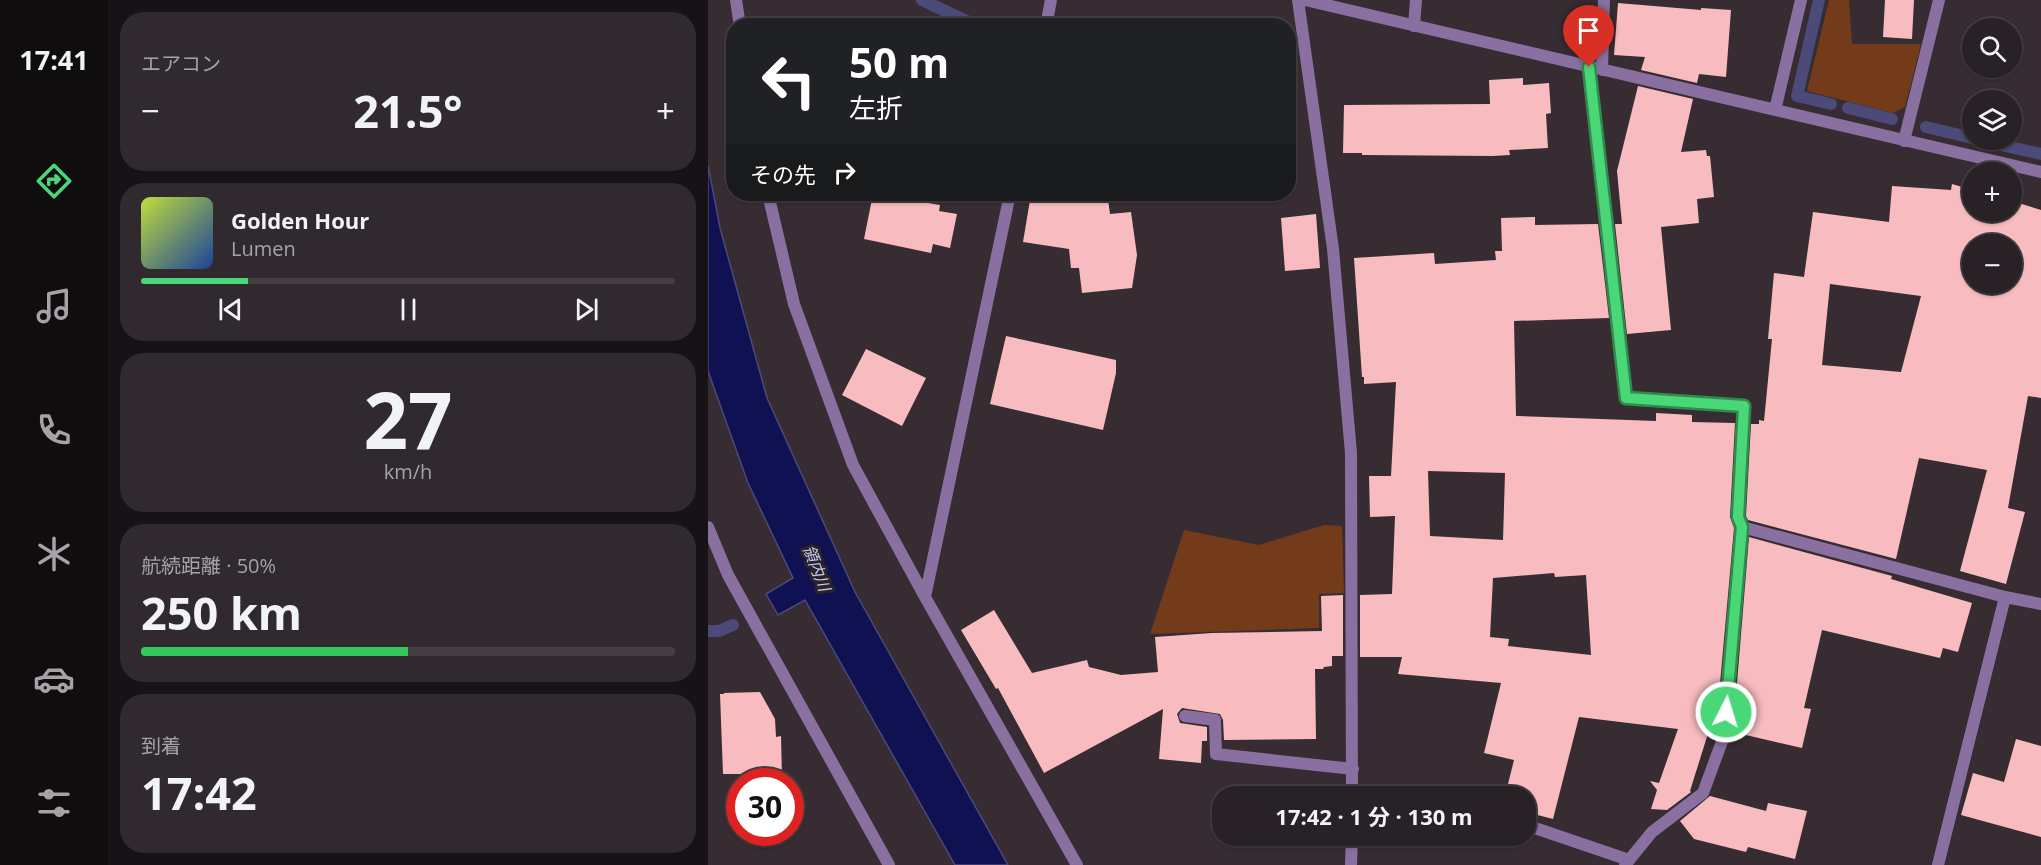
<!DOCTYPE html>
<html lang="ja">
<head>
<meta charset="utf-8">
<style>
	:root { --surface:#282126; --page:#30292e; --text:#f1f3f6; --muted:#a5a3a7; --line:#443e43; --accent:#4ad778 }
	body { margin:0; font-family:"Open Sans","Noto Sans JP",sans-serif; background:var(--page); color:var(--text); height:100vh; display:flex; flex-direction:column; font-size:22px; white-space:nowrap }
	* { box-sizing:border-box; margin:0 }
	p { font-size:20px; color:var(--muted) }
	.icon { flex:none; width:33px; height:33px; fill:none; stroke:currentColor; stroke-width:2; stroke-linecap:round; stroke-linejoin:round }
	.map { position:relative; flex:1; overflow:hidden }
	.sheet { display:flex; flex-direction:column; gap:12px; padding:12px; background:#161215; width:600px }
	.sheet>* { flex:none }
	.hud { position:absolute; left:18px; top:18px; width:570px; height:183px; border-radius:24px; box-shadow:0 2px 4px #0004,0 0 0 2px var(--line); background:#202124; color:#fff; overflow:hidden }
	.buttons { position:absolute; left:1254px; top:18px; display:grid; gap:12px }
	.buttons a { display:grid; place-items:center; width:60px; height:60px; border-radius:50%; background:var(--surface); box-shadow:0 2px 4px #0004,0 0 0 2px var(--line); font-size:30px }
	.speed { position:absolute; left:18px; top:768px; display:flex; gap:12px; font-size:30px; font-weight:700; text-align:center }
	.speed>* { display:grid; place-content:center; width:78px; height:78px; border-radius:50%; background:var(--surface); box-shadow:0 2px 4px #0004,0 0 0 2px var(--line); line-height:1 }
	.speed .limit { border:9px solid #d22; background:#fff; color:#111 }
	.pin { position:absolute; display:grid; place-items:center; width:51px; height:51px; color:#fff; margin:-62px -26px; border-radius:50% 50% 50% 0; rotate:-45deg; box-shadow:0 0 6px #0007 }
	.pin .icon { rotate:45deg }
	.me { position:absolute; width:66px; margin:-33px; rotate:5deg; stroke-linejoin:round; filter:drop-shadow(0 0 4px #0008) }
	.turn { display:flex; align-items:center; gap:21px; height:126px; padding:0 24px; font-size:27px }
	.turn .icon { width:78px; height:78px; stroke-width:2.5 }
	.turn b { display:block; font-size:42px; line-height:51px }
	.then { display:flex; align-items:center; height:57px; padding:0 24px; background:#0003; gap:12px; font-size:22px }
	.big { font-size:45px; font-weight:700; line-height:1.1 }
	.sheet .tile { flex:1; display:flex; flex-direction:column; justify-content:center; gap:9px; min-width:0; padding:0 21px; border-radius:24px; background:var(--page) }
	.sheet .dial { align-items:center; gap:0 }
	.dial b { font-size:78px; line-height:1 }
	.song { display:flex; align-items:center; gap:18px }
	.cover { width:72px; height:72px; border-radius:9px; background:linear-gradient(135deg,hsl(70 70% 55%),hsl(220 70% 35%)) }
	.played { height:6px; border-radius:3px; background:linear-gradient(90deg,var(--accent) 20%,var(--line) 20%) }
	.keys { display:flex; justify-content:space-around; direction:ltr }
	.heat { display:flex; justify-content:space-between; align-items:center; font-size:33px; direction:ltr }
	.charge { height:9px; border-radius:4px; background:linear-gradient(90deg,#34c759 50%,var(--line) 0) }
	.trip { position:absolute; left:504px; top:786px; width:324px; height:60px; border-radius:24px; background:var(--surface); box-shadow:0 2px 4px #0004,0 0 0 2px var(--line); font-weight:700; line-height:60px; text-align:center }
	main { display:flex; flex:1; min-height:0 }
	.tabs { display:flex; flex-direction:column; width:108px; justify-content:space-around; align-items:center; background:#100d0f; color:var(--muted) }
	.tabs .icon { width:42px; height:42px }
	.tabs .on { color:var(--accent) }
	.tabs b { font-size:27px; color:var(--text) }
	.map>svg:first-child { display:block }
	.green { fill:#733b19 }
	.water { fill:#101152; stroke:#4b4a79; stroke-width:1.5 }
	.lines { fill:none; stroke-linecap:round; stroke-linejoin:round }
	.stream { stroke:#4b4a79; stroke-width:12 }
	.building { fill:#f8bcc0; fill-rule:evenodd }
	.service { stroke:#8970a1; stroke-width:12 }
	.minor { stroke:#8970a1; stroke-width:12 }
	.route-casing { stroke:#308c4e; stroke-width:15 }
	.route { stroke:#4ad778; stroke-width:10 }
	.labels { text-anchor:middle; stroke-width:6; stroke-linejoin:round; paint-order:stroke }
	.water-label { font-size:16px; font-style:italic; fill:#c2cef6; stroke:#2c2328 }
</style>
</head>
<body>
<main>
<nav class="tabs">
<b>17:41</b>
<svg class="icon on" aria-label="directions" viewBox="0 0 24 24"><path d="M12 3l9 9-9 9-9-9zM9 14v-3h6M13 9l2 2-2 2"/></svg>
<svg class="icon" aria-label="music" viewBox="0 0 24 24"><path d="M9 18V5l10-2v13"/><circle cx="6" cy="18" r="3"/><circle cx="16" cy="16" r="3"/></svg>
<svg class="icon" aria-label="phone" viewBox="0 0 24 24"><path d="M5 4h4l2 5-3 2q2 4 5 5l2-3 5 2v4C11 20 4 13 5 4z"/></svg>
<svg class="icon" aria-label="climate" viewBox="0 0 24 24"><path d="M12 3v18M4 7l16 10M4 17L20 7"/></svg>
<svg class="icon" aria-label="car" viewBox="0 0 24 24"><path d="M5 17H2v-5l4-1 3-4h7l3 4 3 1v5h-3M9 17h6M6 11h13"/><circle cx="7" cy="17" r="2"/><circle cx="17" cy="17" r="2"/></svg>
<svg class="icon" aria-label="filters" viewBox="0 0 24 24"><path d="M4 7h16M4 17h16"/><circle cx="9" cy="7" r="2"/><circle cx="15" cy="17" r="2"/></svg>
</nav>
<section class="sheet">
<div class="tile"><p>エアコン</p>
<div class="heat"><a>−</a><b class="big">21.5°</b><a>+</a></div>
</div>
<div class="tile">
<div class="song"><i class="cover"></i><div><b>Golden Hour</b><p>Lumen</p></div></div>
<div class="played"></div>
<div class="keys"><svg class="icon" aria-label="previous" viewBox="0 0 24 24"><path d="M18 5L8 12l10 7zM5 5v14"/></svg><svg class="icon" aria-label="pause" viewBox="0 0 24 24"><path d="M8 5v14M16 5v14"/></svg><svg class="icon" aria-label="next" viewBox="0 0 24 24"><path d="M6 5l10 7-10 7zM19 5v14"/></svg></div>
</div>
<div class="tile dial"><b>27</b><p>km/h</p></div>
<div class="tile"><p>航続距離 · 50%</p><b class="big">250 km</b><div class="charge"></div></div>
<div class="tile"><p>到着</p><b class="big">17:42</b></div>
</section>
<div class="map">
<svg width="1333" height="865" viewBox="0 0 1333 865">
	<rect width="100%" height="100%" fill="#362c32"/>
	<!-- green -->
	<path class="green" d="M1121,0H1141L1144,44H1213L1197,107L1185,113L1099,91Z
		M616,525L634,526L636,593L611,594V628L442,634L476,530L551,545Z"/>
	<!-- water -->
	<path class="water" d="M0,165L12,228L59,398L147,592L300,865H247L97,600L70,615L58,594L85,578L40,483L0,371Z"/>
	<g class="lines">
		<!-- stream -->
		<path class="stream" d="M214,0L269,26
			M1111,0L1089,96L1123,104
			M1140,108L1184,119
			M1218,127L1264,138
			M1271,140L1333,154
			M0,631H11L25,625"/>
	</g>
	<!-- building -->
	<path class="building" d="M1177,0H1206L1204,39L1175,37Z
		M910,3L993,10V8L1023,10L1018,77L991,74L989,83L933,70L937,57L906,55Z
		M815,78V85L841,83L843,113L838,114L840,148L801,150L802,155L785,156L654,155V153H635L636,105L782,104L781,80Z
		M930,86L985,99L973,152L998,150L999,156H1002L1006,197L989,199L991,223L953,227L963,330L919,334L907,224H914L909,171Z
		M1244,184L1264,190V212H1304V201L1333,210V398L1320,396L1300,508L1317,512L1298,584L1252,571L1279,470L1211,458L1188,559L1040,520L1038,516L1043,424H1051V420L1056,421L1064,339H1060L1066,273L1096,277L1105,212L1181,222L1184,186L1243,190ZM1264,244H1304V284H1264ZM1122,284L1213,296L1193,372L1114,365Z
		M165,194L232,205L231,211L249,214L242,248L225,244L223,253L156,239Z
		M323,194H395L396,199H400L402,214L423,212L429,255L424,288L374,293L371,268H363L361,249L315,242Z
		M608,214L612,268L577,271L573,218Z
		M827,217V225L890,224L901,318L806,321L808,416L948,421V413L984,415V422L1027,423L1022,517L1026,528L1008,728L1002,727L982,791L983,792L959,810L943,809L949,790L942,781L951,783L970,729L871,717L845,819L818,812V796H797L806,760L776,753L793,683L690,674L694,657H652V595L684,594L687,516L662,517L661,476H683L688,382L656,384V377H654L646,258L726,253L727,264L788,260L787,251H794L793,218ZM720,471L797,473L795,540L722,536ZM846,573L847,577L878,575L883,655L800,646L801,639L782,637L785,578Z
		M298,336L408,360V373L395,430L282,404Z
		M158,349L218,378L194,426L134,395Z
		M1041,537L1184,576L1183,579L1264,603L1250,652L1235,648L1232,658L1114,630L1096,708L1103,709L1094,748L1025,732Z
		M635,595V656H624V666L616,667L615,669H607L608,739L516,740L515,720L512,714L474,708L469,714L472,723L499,727V741H494L493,763L451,759L455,709L336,773L290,688L288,689L253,630L286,610L324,673L379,660L381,667L413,675L450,672L447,637L504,633L614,631L613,596Z
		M52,692L67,719L68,737L73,736L74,778L39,779L38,774H15L12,694H16V693Z
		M1308,739L1333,746V837L1253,815L1265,773L1296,782Z
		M1002,796L1058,811L1060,803L1099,811L1087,859L1040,847L1038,852L986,839L972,821Z"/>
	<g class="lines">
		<!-- service -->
		<path class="service" d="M706,26L708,0
			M1196,141L1231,0
			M477,716L507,720L508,754L645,769
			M818,825L921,860"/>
		<!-- minor -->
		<path class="minor" d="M28,0L32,26
			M590,0L625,249L643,453L644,796
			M597,0L1333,172
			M338,26L343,0
			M881,67L918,398L1036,406L1030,517L1034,527L1016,736L995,793L944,832L917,865
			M894,70L896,0
			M1067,110L1093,0
			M60,194L86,304L145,465L217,597L369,865
			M0,527L20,575L181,865
			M1034,527L1297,597L1333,604
			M217,597L302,194
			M643,865L644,836
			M1230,865L1297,597"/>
	</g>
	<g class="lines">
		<defs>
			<path id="route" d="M881,67L918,398L1036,406L1030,517L1034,527L1018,712"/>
		</defs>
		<!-- route casing -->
		<use href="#route" class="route-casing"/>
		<!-- route -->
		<use href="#route" class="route"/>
	</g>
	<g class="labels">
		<!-- water labels -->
		<g class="water-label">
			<text transform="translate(109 568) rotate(69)" y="6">領内川</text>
		</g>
	</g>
</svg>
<div class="buttons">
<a><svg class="icon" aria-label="search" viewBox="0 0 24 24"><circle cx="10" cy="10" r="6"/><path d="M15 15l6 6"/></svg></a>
<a><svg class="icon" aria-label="layers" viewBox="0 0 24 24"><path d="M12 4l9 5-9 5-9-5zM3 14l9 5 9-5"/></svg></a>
<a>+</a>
<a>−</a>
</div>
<div class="speed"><div class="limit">30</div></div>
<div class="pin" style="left:881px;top:67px;background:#d93025"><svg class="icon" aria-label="arrive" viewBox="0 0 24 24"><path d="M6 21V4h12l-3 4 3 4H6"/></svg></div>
<svg class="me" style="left:1018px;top:712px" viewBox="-20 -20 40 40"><circle r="17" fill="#4ad778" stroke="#fff" stroke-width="3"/><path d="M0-11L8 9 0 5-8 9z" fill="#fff"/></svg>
<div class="trip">17:42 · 1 分 · 130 m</div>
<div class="hud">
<div class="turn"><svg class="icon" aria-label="left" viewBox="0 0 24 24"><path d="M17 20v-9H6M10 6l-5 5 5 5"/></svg><div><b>50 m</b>左折</div></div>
<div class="then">その先<svg class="icon" aria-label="right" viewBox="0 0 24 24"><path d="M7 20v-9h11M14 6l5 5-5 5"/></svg></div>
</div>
</div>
</main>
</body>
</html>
